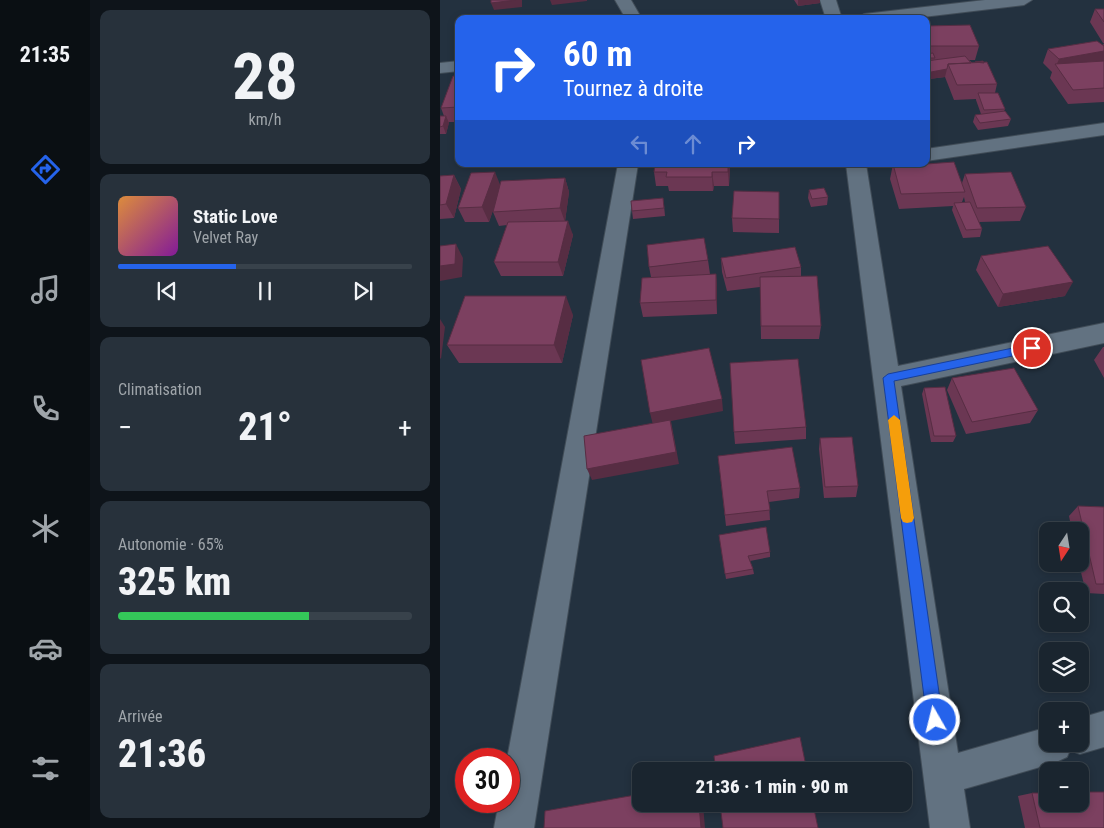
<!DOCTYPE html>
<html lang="fr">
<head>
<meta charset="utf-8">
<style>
	:root { --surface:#1a252f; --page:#27313b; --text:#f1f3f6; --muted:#9fa5aa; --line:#38424b; --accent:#2563eb }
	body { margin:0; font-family:"Roboto Condensed",sans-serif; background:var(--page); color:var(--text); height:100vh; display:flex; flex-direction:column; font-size:19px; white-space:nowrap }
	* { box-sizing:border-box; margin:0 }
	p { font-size:16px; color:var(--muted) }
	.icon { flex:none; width:28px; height:28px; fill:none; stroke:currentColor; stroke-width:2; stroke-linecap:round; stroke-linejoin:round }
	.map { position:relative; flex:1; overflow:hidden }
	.side { display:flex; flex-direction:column; gap:10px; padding:10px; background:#0e141a; width:350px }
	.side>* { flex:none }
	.guide { position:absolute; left:15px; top:15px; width:475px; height:152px; border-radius:10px; box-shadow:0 2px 8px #0003,0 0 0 1px var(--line); background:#2563eb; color:#fff; overflow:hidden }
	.needle { width:32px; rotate:192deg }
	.controls { position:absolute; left:599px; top:522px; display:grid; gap:10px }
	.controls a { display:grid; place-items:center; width:50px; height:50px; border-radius:10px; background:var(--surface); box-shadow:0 2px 8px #0003,0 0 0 1px var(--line); font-size:25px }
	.speed { position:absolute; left:15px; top:748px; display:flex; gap:10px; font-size:25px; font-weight:700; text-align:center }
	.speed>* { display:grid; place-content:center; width:65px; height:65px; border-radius:50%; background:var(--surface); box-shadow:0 2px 8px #0003,0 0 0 1px var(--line); line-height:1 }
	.speed .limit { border:8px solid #d22; background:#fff; color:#111 }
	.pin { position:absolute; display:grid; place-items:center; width:42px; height:42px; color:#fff; margin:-21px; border:2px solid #fff; border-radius:50%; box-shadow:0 1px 5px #0007 }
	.me { position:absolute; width:55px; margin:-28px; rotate:352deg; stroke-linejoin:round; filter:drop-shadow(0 0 4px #0008) }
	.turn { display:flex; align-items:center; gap:18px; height:105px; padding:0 25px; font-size:22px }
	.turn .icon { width:65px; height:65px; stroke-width:2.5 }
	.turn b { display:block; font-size:35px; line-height:42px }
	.lanes { display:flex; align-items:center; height:48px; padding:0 25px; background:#0003; justify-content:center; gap:25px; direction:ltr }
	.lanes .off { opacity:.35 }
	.big { font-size:38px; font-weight:800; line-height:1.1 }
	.side .tile { flex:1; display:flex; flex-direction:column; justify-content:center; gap:8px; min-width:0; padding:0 18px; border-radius:10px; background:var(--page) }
	.side .dial { align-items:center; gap:0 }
	.dial b { font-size:65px; line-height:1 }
	.song { display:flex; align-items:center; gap:15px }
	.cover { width:60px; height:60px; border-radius:8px; background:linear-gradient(135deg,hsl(30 70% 55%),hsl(290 70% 35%)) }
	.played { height:5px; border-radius:2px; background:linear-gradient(90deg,var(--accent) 40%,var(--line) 40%) }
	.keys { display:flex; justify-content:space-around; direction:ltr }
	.heat { display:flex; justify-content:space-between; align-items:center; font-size:28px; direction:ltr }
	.charge { height:8px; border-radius:4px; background:linear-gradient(90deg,#34c759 65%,var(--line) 0) }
	.trip { position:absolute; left:192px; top:762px; width:280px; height:50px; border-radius:10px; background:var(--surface); box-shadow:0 2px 8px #0003,0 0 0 1px var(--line); font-weight:800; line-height:50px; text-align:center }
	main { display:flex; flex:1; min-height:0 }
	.menu { display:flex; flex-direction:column; width:90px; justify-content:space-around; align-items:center; background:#0a0f13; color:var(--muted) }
	.menu .icon { width:35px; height:35px }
	.menu .selected { color:var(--accent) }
	.menu b { font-size:22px; color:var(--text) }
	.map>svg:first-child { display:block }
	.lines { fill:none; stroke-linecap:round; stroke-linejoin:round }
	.minor-casing { stroke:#404c57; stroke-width:2 }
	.minor { fill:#627281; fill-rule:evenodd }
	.wall { fill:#6b3753; fill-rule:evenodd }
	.shaded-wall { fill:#572d43 }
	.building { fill:#7c4060; stroke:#572d43 }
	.route { fill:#2563eb; stroke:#184099 }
	.slow { fill:#f59e0b }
</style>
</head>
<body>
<main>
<nav class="menu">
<b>21:35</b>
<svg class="icon selected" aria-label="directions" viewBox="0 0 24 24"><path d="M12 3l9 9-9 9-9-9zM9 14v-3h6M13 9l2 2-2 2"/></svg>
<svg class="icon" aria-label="music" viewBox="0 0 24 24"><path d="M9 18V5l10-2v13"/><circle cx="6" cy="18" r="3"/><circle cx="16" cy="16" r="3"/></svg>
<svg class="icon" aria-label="phone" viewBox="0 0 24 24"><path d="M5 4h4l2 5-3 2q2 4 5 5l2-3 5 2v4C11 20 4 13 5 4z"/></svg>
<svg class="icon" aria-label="climate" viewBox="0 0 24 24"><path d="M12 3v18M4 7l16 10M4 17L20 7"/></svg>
<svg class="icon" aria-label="car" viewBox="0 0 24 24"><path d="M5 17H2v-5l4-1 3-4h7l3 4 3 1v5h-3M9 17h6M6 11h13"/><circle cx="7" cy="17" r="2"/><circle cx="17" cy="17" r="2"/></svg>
<svg class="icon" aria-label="filters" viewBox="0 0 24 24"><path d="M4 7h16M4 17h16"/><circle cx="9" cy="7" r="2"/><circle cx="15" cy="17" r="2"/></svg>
</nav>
<section class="side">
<div class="tile dial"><b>28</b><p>km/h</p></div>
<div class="tile">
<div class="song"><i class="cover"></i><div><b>Static Love</b><p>Velvet Ray</p></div></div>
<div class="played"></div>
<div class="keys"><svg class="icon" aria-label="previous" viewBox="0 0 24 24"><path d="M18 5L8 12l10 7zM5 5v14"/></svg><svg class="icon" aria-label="pause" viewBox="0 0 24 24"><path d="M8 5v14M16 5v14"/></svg><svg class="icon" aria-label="next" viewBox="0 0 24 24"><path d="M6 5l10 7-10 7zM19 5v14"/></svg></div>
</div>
<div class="tile"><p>Climatisation</p>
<div class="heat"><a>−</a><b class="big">21°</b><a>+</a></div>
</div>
<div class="tile"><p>Autonomie · 65%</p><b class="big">325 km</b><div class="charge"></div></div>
<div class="tile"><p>Arrivée</p><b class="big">21:36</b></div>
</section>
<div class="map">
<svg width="664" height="828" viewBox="0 0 664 828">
	<rect width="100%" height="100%" fill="#23313f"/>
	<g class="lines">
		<defs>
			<path id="minor" d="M175,0H191L202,19H186Z
				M380,0H396L402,19H386Z
				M545,0H592L584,5L466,19H416L424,14Z
				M19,61V71L0,73V63Z
				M664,123V135L486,161V149Z
				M178,164H198L94,828H54L59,801H69L67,759Z
				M406,164H426L458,366L664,323V343L461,386L518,753L608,727V744H640V718L664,711V747L640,754L630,750L627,757L614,763L524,789L530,828H490Z"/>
		</defs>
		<!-- minor casing -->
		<use href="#minor" class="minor-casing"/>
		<!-- minor -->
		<use href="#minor" class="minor"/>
	</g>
	<!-- wall -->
	<path class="wall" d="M354,0H380V3L358,6Z
		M655,9H664V102L628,104L610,78L612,72L603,63L608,49L663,45L664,43H663L650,22Z
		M486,26L539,46L535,60H529L557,84L555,93L565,109L564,111L571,119L568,126L538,130L533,122L535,115L541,114L536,100V99L514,100L505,77L489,79L486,76Z
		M19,76V122H9L6,134H0V116H4L1,108Z
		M290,164L289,186H274L273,191H229L228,186H216L214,172Z
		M453,164L522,183L525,174L586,207L580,221L539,222L542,229L540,237L523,238L512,210L513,206L459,209L450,179ZM524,197L525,202H522Z
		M14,175L21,189L14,218L0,219V176Z
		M125,178L129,192L125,221L133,235L123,276H61L54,262L67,225L59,226L53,212L56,201L49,222H25L18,208L60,185Z
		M369,190L388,197L387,205L371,207L368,198Z
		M339,192V233L293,232L292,218Z
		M224,205L225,216L193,219L192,211Z
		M541,256L625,296L558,307L536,270Z
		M281,258L361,267V276L381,326L379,339H321L320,287L287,291L282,272Z
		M268,260L270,274L261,275L276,274L277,288V314L203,317L200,303L211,277L209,267Z
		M133,315L122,363H19L7,345Z
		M663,347H664V378L654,360Z
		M512,378L598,410L590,423L526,434L507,390Z
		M484,388L516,436L513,442H491L482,394Z
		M366,427V439L295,444L294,432Z
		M380,438L418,486L416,497L384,498L379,449Z
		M278,456L360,488L359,498L329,502L330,520L286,526Z
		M638,506L664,507V594L646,593L639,564H640V531H632L629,516Z
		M279,535L330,552V557L310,561L313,569L314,574L286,579Z
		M592,793L664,828H585L578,796Z"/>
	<!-- shaded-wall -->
	<path class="shaded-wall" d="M76,0H82V7L54,10L51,3Z
		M110,0H147V1L112,5Z
		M358,0H380V3L358,6Z
		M664,51V62L616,66L619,59Z
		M507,69L505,77L489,79L491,72Z
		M6,116L9,123L6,134L3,126Z
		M288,164H290L289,186L288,172Z
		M55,172L61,187L49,222L42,207Z
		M272,172L274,186L273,191L272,177Z
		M14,175L21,189L14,218L6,204Z
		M125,178L129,192L125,222L120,208Z
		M128,221L133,235L123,276L118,262Z
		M16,244L23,258L22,277L0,281V266Z
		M276,274L277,288V314L276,300Z
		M633,282L625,296L558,307L563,294Z
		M126,296L133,315L122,363L114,345Z
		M0,319L5,327L1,359L0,358Z
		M282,399L283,411L231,421L239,464L152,480L147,469L213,425L210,413Z
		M256,763L260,768V771H257Z
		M259,804H263L265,828H261Z"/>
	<!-- building -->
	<path class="building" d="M51,0H76L51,3Z
		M655,9H664V22Z
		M530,25L539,46H486V26Z
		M657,41L664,46V51L619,59L608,49Z
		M493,53L495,58H486V54Z
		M525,56L531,63L508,64L507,69L491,72L486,67V61Z
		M543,61L544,63L535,62Z
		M664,61V88L633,90L615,64Z
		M547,62L557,84L517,85L508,64Z
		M13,76H19V107L1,108Z
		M538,93H558L565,109L544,110Z
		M565,111L571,119L540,123L535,115Z
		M0,116H6L3,126L0,127Z
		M514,162L525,192L461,194L453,164H486Z
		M215,164H288V172H272V177H226L227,172H214Z
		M55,172L42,207L18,208L31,173Z
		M571,172L586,207L537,208L525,174Z
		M14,175L6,204L0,205V176Z
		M125,178L120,208L53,212L61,181Z
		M384,188L388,197L372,199L369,190Z
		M294,191L339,192V219L292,218Z
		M223,198L224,208L192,211L191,201Z
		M530,202L542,229L526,230L514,203Z
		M128,221L118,262H54L68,222Z
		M264,238L268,260L209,267L207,245Z
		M16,244L15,264L0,266V246Z
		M608,246L633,282L563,294L541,256Z
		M355,247L361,267L286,278L281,258Z
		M276,274V300L200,303L202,278Z
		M377,276L381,326H321L320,277Z
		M25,296H126L114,345H7Z
		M269,348L282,399L210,413L201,360Z
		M358,359L366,427L294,432L290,363Z
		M574,368L598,410L532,422L512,378Z
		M505,387L516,436H494L484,388Z
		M230,420L236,452L147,469L144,436Z
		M412,437L418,486L385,487L380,438Z
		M352,447L360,488L327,491L330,510L285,515L278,456Z
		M638,506L664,507V584H656Z
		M326,527L330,552L308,556L313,569L285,574L279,535Z
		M360,737L367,771H276L274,756Z
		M256,763L257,771H211Z
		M640,792H664V828H600L592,793H608V804H640Z
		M201,794V804H259L261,828H104L105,811Z
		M280,804H373L378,828H283Z"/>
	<!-- route -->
	<path class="route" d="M592,344L597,348L596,351L454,381L503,720L500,725L495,727L490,725L487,720L443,378L448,374Z"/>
	<!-- slow -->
	<path class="slow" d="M454,415L460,420L474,518L472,522L467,523L463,522L461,518L448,420Z"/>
</svg>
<div class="controls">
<a><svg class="needle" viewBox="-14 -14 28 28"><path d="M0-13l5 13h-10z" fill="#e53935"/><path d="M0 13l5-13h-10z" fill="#9fa5aa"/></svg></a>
<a><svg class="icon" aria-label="search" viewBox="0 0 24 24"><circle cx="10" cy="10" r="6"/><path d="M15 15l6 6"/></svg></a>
<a><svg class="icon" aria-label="layers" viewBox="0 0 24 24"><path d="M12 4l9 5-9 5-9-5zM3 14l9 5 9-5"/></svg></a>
<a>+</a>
<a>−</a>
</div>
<div class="speed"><div class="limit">30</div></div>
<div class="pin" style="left:592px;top:348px;background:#d93025"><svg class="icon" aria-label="arrive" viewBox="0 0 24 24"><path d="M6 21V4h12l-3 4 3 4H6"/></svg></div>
<svg class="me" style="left:495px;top:720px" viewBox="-20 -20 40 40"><circle r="17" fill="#2563eb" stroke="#fff" stroke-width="3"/><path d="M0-11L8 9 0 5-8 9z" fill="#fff"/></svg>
<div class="trip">21:36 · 1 min · 90 m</div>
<div class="guide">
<div class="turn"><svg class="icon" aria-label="right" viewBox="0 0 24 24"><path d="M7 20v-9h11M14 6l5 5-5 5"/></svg><div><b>60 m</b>Tournez à droite</div></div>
<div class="lanes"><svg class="icon off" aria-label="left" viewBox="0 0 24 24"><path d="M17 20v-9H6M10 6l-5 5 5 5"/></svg><svg class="icon off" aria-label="ahead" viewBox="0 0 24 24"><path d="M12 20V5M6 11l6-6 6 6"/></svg><svg class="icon" aria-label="right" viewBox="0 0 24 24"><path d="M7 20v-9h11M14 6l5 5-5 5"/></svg></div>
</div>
</div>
</main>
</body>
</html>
